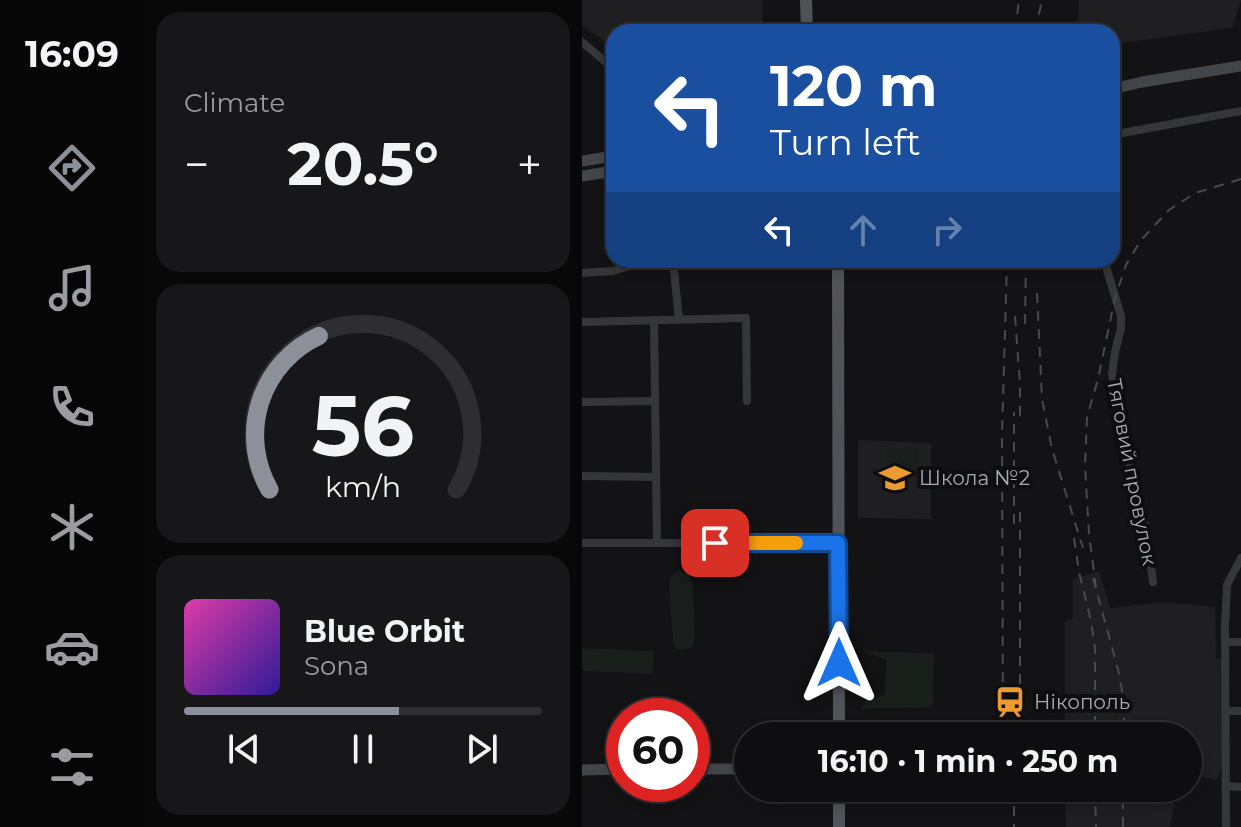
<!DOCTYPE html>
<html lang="en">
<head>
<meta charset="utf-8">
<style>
	:root { --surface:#0e0e10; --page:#171719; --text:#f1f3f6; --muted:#9b9c9f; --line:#2e2e30; --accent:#8c9099 }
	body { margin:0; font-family:Montserrat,sans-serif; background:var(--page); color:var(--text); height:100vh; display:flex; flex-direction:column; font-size:30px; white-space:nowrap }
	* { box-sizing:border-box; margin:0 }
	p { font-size:26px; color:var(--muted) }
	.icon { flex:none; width:44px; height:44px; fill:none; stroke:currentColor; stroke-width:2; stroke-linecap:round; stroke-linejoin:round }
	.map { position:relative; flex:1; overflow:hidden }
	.sheet { display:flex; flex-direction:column; gap:12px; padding:12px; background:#080809; width:438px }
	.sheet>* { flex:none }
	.hud { position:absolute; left:24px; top:24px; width:514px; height:244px; border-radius:24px; box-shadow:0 4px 12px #0003,0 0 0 2px var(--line); background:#1a4fa0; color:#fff; overflow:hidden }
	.speed { position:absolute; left:24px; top:698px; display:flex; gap:16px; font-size:40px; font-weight:700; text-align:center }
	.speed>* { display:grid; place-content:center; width:104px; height:104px; border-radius:50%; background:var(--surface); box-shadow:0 4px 12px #0003,0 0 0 2px var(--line); line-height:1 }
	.speed .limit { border:12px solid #d22; background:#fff; color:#111 }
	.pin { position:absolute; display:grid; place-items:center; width:68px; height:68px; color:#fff; margin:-34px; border-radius:16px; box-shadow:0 4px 12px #0006 }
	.me { position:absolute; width:88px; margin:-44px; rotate:0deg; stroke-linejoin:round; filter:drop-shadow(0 0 6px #0008) }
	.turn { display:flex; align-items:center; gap:28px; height:168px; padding:0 32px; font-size:36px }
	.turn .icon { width:104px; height:104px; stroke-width:2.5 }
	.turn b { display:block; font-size:56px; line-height:68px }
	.lanes { display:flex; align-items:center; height:76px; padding:0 32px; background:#0003; justify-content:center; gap:40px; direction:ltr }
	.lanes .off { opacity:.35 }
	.big { font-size:60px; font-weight:700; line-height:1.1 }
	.sheet .tile { flex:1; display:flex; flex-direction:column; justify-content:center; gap:12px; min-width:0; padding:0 28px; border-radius:24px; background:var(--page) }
	.sheet .dial { align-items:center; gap:0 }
	.dial svg { height:208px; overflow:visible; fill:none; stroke:var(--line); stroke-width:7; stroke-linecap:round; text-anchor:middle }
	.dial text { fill:var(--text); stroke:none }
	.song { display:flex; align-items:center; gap:24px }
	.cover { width:96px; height:96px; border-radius:12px; background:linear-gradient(135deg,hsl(320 70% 55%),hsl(250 70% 35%)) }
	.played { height:8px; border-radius:4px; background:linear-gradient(90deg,var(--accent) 60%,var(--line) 60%) }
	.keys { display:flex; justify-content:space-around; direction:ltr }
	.heat { display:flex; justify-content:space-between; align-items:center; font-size:44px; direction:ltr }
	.trip { position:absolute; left:152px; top:722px; width:468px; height:80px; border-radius:40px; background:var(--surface); box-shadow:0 4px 12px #0003,0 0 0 2px var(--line); font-weight:700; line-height:80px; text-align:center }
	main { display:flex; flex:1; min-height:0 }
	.tab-bar { display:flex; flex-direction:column; width:144px; justify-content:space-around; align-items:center; background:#060606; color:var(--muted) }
	.tab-bar .icon { width:56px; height:56px }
	.tab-bar .selected { color:var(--accent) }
	.tab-bar b { font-size:36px; color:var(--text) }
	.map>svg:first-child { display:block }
	.built { fill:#1f1f22 }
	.green { fill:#191f1a }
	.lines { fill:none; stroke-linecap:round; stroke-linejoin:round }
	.street { stroke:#343639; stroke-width:8 }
	.secondary { stroke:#424549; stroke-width:11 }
	.primary { stroke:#505358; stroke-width:12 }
	.rail { stroke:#474a4e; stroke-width:2; stroke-dasharray:10 8; stroke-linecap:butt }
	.route-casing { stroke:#114b97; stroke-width:20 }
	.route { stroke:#1a73e8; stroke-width:14 }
	.slow { stroke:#f59e0b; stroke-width:14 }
	.labels { text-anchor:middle; stroke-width:8; stroke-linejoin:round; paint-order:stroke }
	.street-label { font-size:20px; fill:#a5abb5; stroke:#0e0e10 }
	.poi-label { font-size:20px; fill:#a5abb5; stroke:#0e0e10; text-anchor:start }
</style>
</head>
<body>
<main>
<nav class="tab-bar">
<b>16:09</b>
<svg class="icon selected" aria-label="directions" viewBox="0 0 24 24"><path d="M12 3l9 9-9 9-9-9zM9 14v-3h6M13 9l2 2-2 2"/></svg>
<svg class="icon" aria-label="music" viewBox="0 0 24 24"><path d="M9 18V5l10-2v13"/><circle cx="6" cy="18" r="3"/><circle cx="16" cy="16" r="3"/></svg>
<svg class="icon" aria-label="phone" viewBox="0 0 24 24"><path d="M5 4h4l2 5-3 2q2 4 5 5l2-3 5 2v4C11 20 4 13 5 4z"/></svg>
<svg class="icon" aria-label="climate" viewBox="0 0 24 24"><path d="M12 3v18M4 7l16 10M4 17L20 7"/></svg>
<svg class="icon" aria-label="car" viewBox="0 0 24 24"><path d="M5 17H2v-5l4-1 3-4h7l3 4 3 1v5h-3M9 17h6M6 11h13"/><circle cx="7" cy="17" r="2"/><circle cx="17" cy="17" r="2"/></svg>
<svg class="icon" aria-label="filters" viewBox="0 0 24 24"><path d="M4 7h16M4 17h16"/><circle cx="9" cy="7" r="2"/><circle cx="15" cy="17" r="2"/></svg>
</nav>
<section class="sheet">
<div class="tile"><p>Climate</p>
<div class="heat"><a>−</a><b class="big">20.5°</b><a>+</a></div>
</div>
<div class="tile dial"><svg viewBox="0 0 100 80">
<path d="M14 69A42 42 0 1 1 86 69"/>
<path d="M14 69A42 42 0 0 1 33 10" stroke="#8c9099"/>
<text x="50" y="56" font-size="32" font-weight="700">56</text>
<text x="50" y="72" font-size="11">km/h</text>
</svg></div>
<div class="tile">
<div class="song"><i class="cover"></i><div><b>Blue Orbit</b><p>Sona</p></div></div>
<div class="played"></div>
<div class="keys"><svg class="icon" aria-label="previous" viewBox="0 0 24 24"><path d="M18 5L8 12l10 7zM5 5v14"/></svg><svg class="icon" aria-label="pause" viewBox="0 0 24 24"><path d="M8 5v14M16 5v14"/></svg><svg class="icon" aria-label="next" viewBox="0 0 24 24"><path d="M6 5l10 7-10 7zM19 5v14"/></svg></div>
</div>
</section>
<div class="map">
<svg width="659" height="827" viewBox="0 0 659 827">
	<rect width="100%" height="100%" fill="#131315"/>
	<!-- built -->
	<path class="built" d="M0,0H180L181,22L87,27L86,29L73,32H32V47H30L0,25Z
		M497,0H659L650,28L530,44V32H495Z
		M276,440L349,443V519L276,518Z
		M517,571L528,608L584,602L633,607L634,658L640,659L641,763L635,780L606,774V736H483V622L491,618V579Z
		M483,788H595L588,827H484Z"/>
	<!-- green -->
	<path class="green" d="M303,448H337V474H303Z
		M97,571L107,575L111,586L113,640C109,649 105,650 96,649L91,643L87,586L88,577Z
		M0,648L72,651L71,674L2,671L0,668Z
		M281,651L352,654L351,707L279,709L284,700L303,695L304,660Z"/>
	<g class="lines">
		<!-- street -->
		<path class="street" d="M0,42L32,69
			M530,135L659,111
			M91,260L97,320
			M522,260L539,316V328L533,352L530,374L545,460L551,475L564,527L571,582
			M0,273L31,271L63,261L91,260
			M72,320L75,543
			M0,322L164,318L165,401
			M0,402L73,401
			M0,476L74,477
			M0,543H256
			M643,642H659
			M644,711H659
			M644,786L659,787
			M644,827L643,625L645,585L659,558"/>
		<!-- secondary -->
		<path class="secondary" d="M530,89L560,82L659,66
			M0,161L32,156
			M0,176L32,171
			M110,769H166
			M0,770L42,769"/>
		<!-- primary -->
		<path class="primary" d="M224,0L225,32
			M256,260L257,736
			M257,827V788"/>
		<!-- rail -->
		<path class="rail" d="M433,32L437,0
			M453,32L460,0
			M455,293L460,399L470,449L501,548
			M433,316L438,384V424
			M443,324L444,260
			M438,512V736
			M432,524V412
			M492,538L497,572L509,621L513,649V736
			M511,578L537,673L542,702V736
			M514,588L507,534L503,466L505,417L516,379L533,298L544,265L559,240L587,210L613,193L659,179
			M421,736L420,435L425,260
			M432,788V827
			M513,788L514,827
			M541,827V788"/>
	</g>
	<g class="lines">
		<defs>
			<path id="route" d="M133,543H256L257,663"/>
		</defs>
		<!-- route casing -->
		<use href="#route" class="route-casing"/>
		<!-- route -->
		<use href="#route" class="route"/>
		<!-- slow -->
		<path class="slow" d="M166,543H214"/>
	</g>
	<!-- icons -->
	<defs>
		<symbol id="school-bare" viewBox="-9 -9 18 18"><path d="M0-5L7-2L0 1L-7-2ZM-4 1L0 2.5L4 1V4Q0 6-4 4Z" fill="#ec9b33" stroke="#0e0e10" stroke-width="2.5" paint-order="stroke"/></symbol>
		<symbol id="station-bare" viewBox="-9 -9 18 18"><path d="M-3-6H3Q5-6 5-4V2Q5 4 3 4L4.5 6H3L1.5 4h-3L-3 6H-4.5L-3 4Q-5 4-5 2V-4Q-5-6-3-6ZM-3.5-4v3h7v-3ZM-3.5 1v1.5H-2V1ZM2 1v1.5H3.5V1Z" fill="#ec9b33" stroke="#0e0e10" stroke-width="2.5" paint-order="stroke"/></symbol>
	</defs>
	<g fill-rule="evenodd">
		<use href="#school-bare" x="291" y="456" width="44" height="44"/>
		<use href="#station-bare" x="406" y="680" width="44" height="44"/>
	</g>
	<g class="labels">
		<!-- street labels -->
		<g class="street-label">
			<text transform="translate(550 472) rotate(79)" y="7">Тяговий провулок</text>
		</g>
		<!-- poi labels -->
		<g class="poi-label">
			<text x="337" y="485">Школа №2</text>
			<text x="452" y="709">Нікополь</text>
		</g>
	</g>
</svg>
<div class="speed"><div class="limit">60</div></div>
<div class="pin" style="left:133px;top:543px;background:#d93025"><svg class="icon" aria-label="arrive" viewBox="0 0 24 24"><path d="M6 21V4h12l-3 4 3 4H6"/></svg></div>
<svg class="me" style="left:257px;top:663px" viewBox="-20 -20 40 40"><path d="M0-17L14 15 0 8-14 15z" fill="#1a73e8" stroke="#fff" stroke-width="4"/></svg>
<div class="trip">16:10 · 1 min · 250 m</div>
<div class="hud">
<div class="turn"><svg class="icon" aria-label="left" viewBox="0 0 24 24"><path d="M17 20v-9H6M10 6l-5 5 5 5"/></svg><div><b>120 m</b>Turn left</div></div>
<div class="lanes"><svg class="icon" aria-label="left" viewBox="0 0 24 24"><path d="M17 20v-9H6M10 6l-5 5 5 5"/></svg><svg class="icon off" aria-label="ahead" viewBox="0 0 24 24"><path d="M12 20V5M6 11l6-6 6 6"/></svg><svg class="icon off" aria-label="right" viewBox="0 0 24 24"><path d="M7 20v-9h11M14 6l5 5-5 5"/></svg></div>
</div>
</div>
</main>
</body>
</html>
